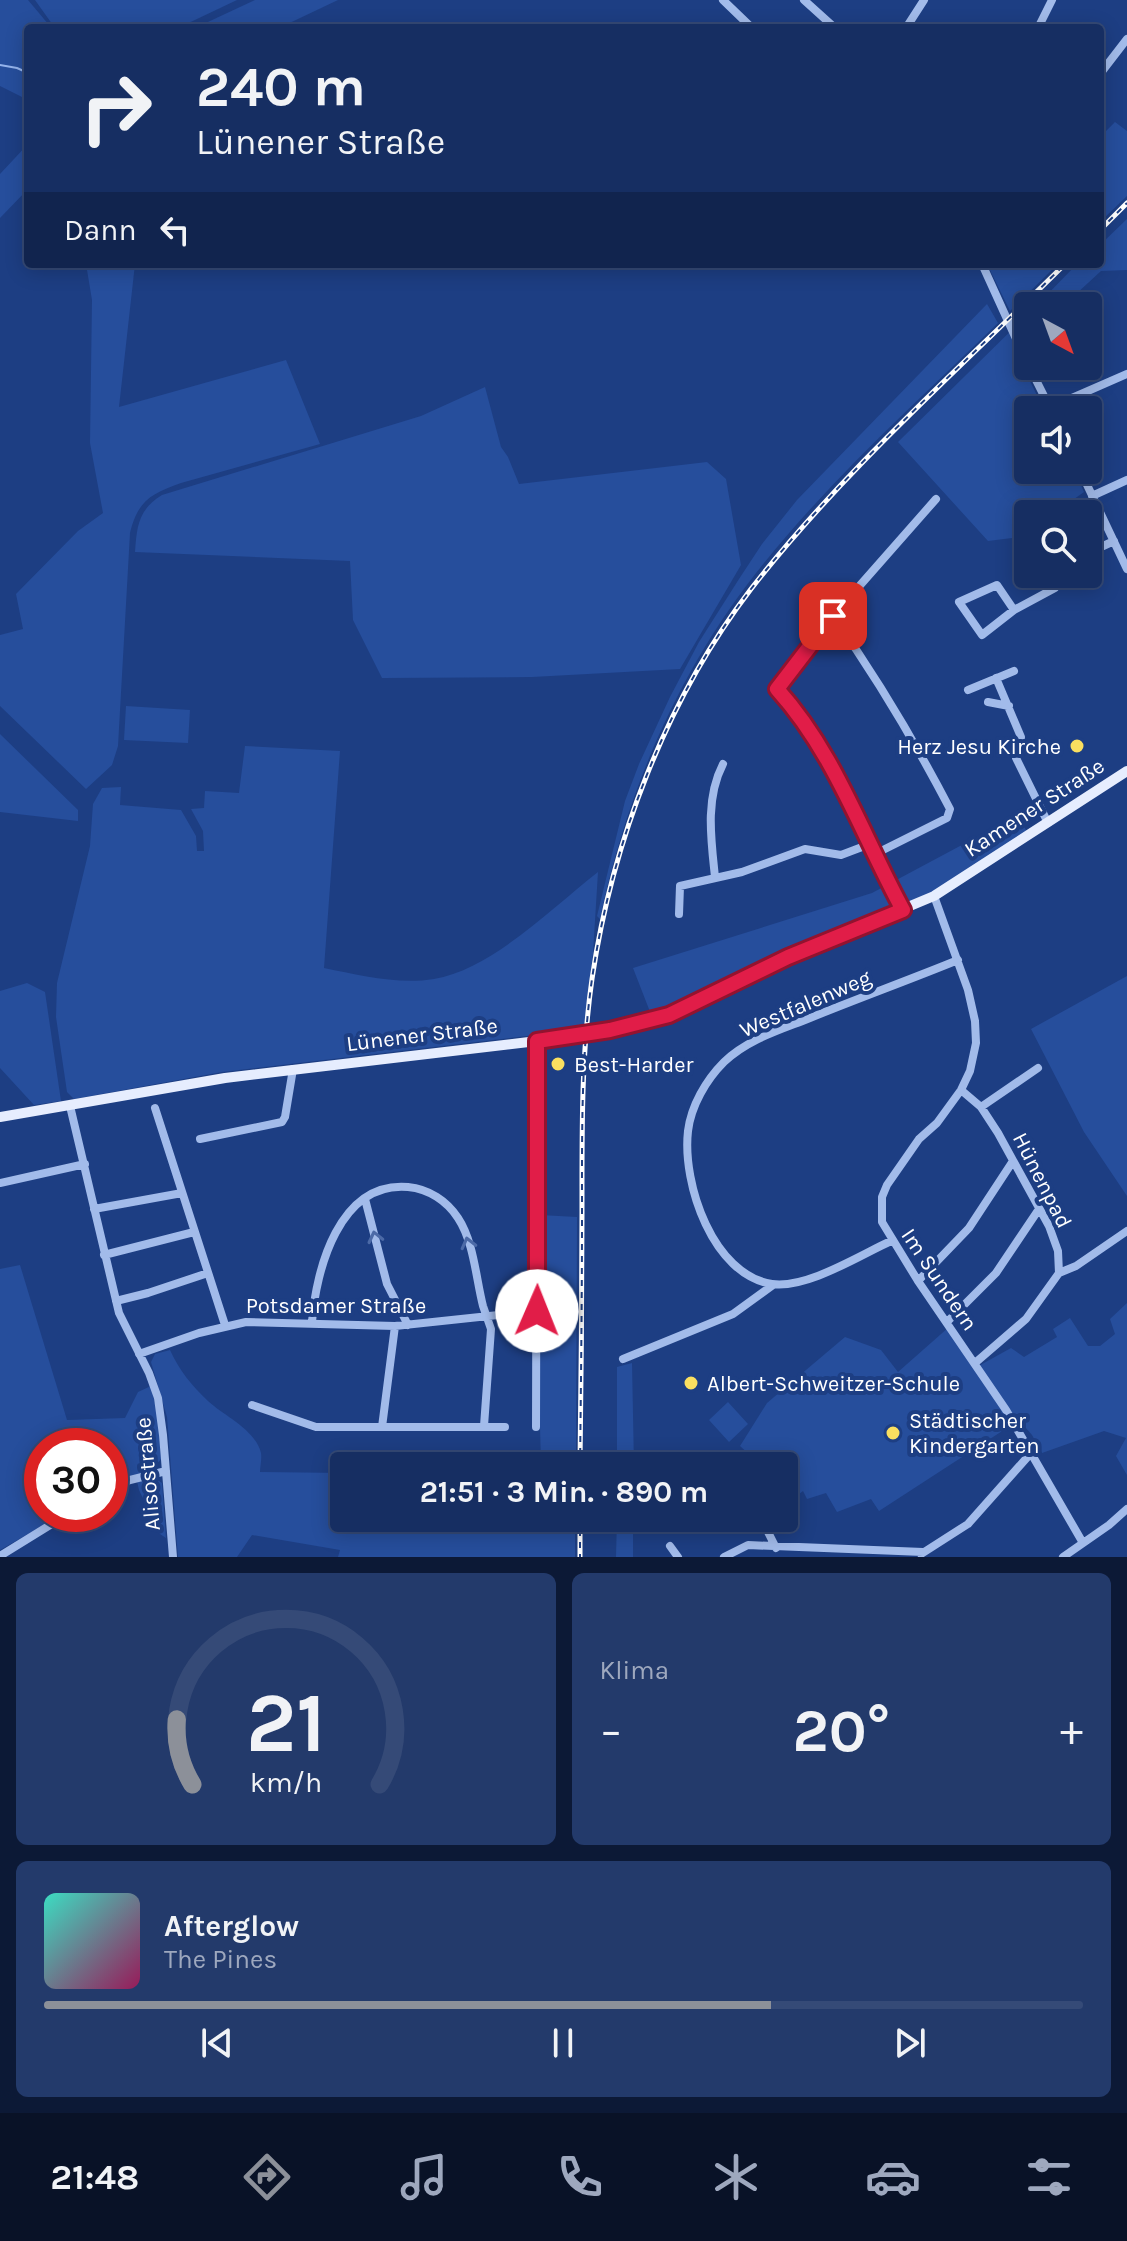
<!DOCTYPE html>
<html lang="de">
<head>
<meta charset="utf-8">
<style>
	:root { --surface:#162e62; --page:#233a6b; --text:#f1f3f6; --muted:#9ea8be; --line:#354a77; --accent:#8c9099 }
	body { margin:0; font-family:Karla,sans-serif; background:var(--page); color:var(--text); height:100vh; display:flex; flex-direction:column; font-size:30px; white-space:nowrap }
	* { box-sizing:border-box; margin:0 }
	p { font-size:26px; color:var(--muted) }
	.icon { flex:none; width:44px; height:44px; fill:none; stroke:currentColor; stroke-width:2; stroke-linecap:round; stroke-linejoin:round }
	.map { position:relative; height:1557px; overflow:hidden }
	.sheet { display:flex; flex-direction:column; gap:16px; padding:16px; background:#0c1936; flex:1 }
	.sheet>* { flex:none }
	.top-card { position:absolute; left:24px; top:24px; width:1080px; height:244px; border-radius:8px; box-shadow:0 4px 20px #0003,0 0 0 2px var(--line); background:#162e62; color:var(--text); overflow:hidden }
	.needle { width:52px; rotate:139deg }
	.tools { position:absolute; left:1014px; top:292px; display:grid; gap:16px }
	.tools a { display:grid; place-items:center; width:88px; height:88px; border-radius:8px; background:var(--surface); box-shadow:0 4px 20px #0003,0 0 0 2px var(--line); font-size:40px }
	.speed { position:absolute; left:24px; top:1428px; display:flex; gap:16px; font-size:40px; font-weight:700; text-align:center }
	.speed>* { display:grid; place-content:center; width:104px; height:104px; border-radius:50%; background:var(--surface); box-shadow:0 4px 20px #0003,0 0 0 2px var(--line); line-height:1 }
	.speed .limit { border:12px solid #d22; background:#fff; color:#111 }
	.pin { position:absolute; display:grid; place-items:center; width:68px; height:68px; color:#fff; margin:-34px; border-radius:16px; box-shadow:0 4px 12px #0006 }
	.me { position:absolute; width:88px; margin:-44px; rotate:1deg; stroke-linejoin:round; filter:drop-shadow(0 0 6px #0008) }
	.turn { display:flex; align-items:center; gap:28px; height:168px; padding:0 40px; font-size:36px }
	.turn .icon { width:104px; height:104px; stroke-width:2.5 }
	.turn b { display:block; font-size:56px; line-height:68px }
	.then { display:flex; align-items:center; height:76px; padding:0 40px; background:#0003; gap:16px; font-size:30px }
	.big { font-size:60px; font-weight:700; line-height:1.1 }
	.sheet .tile { flex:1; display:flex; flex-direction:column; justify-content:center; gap:12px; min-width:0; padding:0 28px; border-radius:12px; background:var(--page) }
	.sheet .dial { align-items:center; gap:0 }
	.dial svg { height:208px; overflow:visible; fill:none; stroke:var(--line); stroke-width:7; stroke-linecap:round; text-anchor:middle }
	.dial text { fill:var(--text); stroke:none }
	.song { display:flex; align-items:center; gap:24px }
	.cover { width:96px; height:96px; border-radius:12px; background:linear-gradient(135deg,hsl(170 70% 55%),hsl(330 70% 35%)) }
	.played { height:8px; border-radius:4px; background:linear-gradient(90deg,var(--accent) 70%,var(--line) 70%) }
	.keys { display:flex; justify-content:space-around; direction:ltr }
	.heat { display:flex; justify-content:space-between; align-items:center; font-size:44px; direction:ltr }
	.sheet .tiles { flex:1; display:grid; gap:16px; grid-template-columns:1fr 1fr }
	.tile:last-child { grid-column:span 2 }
	.trip { position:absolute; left:330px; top:1452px; width:468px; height:80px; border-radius:8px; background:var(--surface); box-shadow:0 4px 20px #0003,0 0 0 2px var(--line); font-weight:700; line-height:80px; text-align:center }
	.tab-bar { display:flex; height:128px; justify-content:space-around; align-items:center; background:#091227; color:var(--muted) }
	.tab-bar .icon { width:56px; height:56px }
	.tab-bar .selected { color:var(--accent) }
	.tab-bar b { font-size:36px; color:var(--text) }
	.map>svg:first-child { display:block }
	.green { fill:#264e9c }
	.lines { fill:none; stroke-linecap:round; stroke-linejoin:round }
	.stream { stroke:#95b4ec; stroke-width:2 }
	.minor { stroke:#a2bbea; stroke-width:8 }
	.major { stroke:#e6edfe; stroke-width:10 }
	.rail-casing { stroke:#fff; stroke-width:5 }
	.rail { stroke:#1d3e83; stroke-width:2; stroke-dasharray:6; stroke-linecap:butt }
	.oneway { stroke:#4c6aa7 }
	.route-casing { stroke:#92132f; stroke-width:20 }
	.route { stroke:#e11d48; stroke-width:14 }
	.poi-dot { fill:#fadf60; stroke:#1d3e83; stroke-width:3 }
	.labels { text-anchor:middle; stroke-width:8; stroke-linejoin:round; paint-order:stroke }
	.poi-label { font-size:22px; fill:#fff; stroke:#1d3e83; text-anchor:start }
	.street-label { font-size:22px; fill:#fff; stroke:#1d3e83 }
</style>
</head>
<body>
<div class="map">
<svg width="1127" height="1557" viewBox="0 0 1127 1557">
	<rect width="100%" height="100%" fill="#1d3e83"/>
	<!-- green -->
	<path class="green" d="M0,0H28L49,25V28H28V100L0,86Z
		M35,0H237L178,28H55Z
		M255,0H338L279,28H195Z
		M1115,122L1127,131V196L1100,222V137Z
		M28,144V189L0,218V174Z
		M1127,219V270L1101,271L1063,306H1036L1077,264H1100V245Z
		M86,264H135L119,407L286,360L320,444L181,483C151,494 138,500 130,533L118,746L112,765L86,789L0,706V635L23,629L16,594L78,531L103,513L90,443L92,300Z
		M987,264H1058L1010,311Z
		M987,304L998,323C918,401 834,476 764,563C680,666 627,790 600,919L597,916L625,801L639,764L670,697L699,642L739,579L762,544L797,500Z
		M1028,314V338L1015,350L1044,410H1028V470H1074L1084,492L1053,514H1028V532L1021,537L988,541L898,442Z
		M485,387L501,447L508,457L519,484L707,462L726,479L741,565L680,669L532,677L382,678L353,620L350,561L135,552C137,526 138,510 162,495L421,416Z
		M126,706L190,710L188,743L124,740Z
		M0,734L78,810V821L0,812Z
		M245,746L340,751L324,968C359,975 398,985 434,979C492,969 552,908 598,872L593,953L585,1027L543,1034L222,1072L74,1099L67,1092L56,1017L57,983L90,846L93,804L102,788L121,787L120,805L181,810L196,836L197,851H204L203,831L191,809L204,808L205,791L239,793Z
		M1018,815L1030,838L943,892L654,1022L633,968L872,893Z
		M1127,976V1196L1084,1132L1031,1029Z
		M27,983L45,992L61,1101L34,1105L0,1068V991Z
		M540,1215L577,1217L576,1466H541L538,1346Z
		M20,1265L67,1420L125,1418L138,1392L151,1386L158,1417L161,1459C150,1474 126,1477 110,1487V1446H42V1514H63L0,1550V1269Z
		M1127,1303V1475L1116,1456L1126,1438L1104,1431L1042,1453L1032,1435L1019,1420L879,1511L871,1499L837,1512L826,1493L807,1499L803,1491L795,1497L784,1486V1466H762L740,1446L767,1403L845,1337L881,1350L898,1372L949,1327L975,1368L1011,1348L1024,1357L1057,1337L1053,1329L1070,1318L1088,1346H1100L1115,1334L1110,1319Z
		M170,1350C179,1370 192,1386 208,1401C224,1416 255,1429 261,1453C262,1459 260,1467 260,1472L344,1473V1518H575V1557H338L340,1550L252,1535L237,1557H178L167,1417L151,1362L155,1354Z
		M632,1363L634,1466H617V1367Z
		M728,1402L748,1424L729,1442L709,1420Z
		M153,1477L162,1483L166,1538L160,1534L139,1490L137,1481Z
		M617,1518H633V1557H616Z"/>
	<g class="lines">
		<!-- stream -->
		<path class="stream" d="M0,65L17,68L28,73"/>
		<!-- minor -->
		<path class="minor" d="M723,0L752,28
			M804,0L835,28
			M906,28L924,0
			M1038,28L1052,0
			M1100,74L1127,39
			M982,264L1028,365
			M1029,366L1051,410
			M1049,408L1127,374
			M1080,470L1127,569
			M1092,496L1127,480
			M1088,553L1114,541
			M1014,610L997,585L959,602L982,635L1014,610L1055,588L1061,574
			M833,616C877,678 915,742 950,809L947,818L875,854
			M996,678L1021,737L1016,758L1048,823
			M968,690L1014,671
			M988,702L1009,706
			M715,877C711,839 705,799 723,764
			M934,896L968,990L975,1021L976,1043L970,1071L961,1090L937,1123L919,1139L887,1185L882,1197V1222L918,1281L1006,1410L1083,1543
			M903,910C863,835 835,753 777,689L833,616L936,499
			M679,914L680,886L742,872L805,849L841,855L870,844
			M961,1090L981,1107L998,1133L1049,1226L1058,1251L1059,1273L1026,1319L975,1363
			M70,1106L119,1313L149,1373L158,1398L163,1435L173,1557
			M981,1107L1038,1068
			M155,1108L225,1325
			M200,1139L282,1122L285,1117L293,1069
			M0,1183L85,1164
			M365,1199L387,1284L408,1325
			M94,1209L182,1193
			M891,1241C860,1255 807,1289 772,1284C713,1275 682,1184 688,1131C691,1106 706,1080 724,1062C748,1039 780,1030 810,1018C859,998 909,980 958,960
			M104,1255L194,1232
			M1059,1273L1076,1266L1127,1231
			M918,1281L969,1228L1013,1161
			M116,1301L148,1293L208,1273
			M312,1322C316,1270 339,1181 408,1187C429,1189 447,1201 458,1218C474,1242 476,1279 483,1306L491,1329L484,1426
			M947,1322L996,1273L1039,1209
			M139,1354L199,1333L246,1322L395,1326L537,1311
			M623,1359L733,1314L773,1285
			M252,1405L316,1427H505
			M382,1427L395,1326
			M536,1427L537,1041
			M110,1490L130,1480L166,1471
			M761,1518L776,1548
			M670,1546L678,1557
			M921,1554L968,1524L1031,1453
			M0,1556L68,1514
			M724,1557L748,1545L923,1552
			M1063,1557L1109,1525L1127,1509"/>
		<!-- major -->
		<path class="major" d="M0,1117L225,1078L537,1041L610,1030L652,1020L680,1011L788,957L934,896L1127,771"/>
		<defs>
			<path id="rail" d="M1100,230L1127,203
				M580,1466C581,1381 582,1297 582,1212C582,1135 581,1056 592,979C612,842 666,700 751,589C842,472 960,368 1065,264
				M580,1518V1557"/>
		</defs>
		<!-- rail casing -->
		<use href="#rail" class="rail-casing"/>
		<!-- rail -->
		<use href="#rail" class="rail"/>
	</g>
	<!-- one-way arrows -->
	<defs><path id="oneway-chevron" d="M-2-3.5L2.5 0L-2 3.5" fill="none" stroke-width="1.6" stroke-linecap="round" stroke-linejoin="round" transform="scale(2)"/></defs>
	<g class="oneway">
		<use href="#oneway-chevron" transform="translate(375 1237) rotate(-103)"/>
		<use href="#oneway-chevron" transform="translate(468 1243) rotate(-104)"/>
	</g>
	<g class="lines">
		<defs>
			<path id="route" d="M537,1311V1041L610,1030L669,1015L788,957L903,910C862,835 835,753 777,689L833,616"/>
		</defs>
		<!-- route casing -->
		<use href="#route" class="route-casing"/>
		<!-- route -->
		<use href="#route" class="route"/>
	</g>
	<!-- markers -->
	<g class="poi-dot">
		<circle cx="1077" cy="746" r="8"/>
		<circle cx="558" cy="1064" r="8"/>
		<circle cx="691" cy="1383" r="8"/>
		<circle cx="893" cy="1433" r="8"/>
	</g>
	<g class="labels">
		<!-- poi labels -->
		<g class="poi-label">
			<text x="1061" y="754" text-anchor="end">Herz Jesu Kirche</text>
			<text x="574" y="1072">Best-Harder</text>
			<text x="707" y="1391">Albert-Schweitzer-Schule</text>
			<text x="909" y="1428">Städtischer<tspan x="909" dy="25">Kindergarten</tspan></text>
		</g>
		<!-- street labels -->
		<g class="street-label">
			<text transform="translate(1034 807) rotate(-33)" y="8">Kamener Straße</text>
			<text transform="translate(805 1003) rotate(-23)" y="8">Westfalenweg</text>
			<text transform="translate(422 1034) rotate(-7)" y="8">Lünener Straße</text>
			<text transform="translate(1043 1180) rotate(63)" y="8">Hünenpad</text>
			<text transform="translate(940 1279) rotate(56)" y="8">Im Sundern</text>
			<text x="336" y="1313">Potsdamer Straße</text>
			<text transform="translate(147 1474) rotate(-95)" y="8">Alisostraße</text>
		</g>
	</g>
</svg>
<div class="tools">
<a><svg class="needle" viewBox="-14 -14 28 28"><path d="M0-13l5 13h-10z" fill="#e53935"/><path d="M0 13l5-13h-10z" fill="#9ea8be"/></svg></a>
<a><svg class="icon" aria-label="sound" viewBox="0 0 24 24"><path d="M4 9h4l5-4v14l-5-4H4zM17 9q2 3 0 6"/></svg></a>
<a><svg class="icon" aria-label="search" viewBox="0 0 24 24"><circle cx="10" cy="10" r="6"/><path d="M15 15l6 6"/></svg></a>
</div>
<div class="speed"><div class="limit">30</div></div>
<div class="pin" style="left:833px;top:616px;background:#d93025"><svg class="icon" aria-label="arrive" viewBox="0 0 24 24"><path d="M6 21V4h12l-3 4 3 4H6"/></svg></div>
<svg class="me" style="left:537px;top:1311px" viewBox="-20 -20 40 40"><circle r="19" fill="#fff"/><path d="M0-13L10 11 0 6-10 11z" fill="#e11d48"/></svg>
<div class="trip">21:51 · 3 Min. · 890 m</div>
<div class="top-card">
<div class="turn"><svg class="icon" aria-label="right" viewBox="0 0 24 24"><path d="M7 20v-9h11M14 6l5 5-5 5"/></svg><div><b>240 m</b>Lünener Straße</div></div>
<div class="then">Dann<svg class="icon" aria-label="left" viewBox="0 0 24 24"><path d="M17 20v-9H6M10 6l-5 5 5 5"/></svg></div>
</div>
</div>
<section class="sheet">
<div class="tiles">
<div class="tile dial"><svg viewBox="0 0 100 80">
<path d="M14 69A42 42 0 1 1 86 69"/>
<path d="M14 69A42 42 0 0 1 8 44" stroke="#8c9099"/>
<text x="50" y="56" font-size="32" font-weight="700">21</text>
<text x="50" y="72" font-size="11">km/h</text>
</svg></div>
<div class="tile"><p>Klima</p>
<div class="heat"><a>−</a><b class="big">20°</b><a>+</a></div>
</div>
<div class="tile">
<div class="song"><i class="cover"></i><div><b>Afterglow</b><p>The Pines</p></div></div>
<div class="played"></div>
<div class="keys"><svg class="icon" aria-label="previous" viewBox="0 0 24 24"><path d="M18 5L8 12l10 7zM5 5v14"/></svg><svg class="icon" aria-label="pause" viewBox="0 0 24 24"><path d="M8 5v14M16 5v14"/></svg><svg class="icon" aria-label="next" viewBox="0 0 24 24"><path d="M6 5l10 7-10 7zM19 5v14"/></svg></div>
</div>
</div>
</section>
<nav class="tab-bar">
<b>21:48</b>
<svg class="icon selected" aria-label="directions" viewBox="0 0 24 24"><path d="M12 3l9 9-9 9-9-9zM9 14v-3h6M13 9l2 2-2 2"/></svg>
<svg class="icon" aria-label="music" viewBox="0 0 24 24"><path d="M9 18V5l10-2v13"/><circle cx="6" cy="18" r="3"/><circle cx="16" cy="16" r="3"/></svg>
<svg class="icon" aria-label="phone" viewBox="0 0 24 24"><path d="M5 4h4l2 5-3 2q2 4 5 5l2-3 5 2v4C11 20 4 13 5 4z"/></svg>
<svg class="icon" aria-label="climate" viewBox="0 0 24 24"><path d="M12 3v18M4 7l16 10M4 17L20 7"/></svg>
<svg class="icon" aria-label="car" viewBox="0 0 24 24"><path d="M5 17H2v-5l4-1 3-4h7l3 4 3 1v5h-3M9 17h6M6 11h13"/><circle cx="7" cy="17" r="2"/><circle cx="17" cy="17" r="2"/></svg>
<svg class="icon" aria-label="filters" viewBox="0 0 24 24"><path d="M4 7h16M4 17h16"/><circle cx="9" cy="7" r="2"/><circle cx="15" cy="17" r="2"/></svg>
</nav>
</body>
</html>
